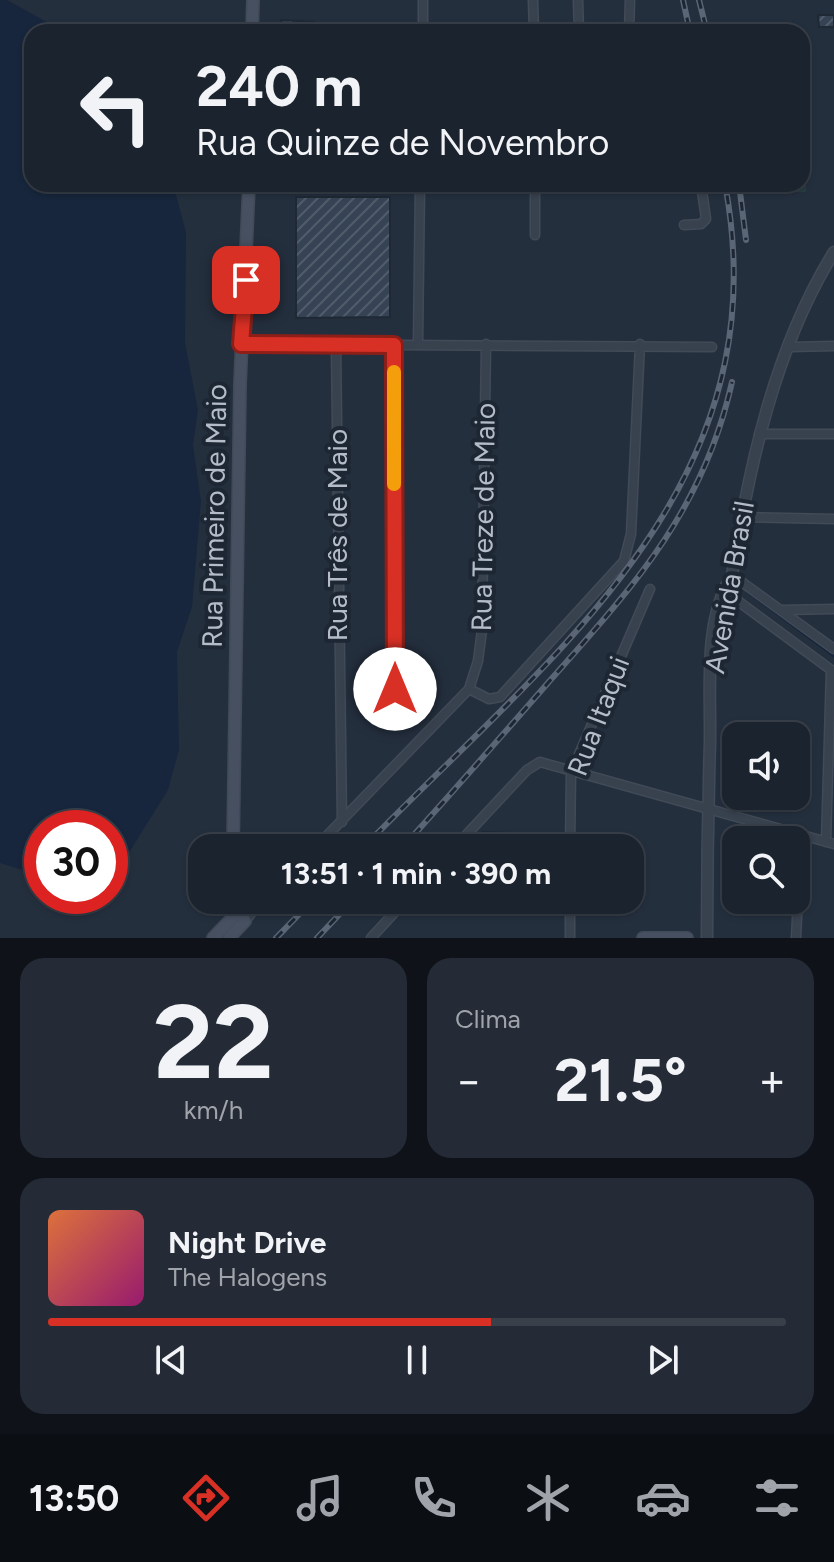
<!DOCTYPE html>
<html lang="pt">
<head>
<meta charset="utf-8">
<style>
	:root { --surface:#1b232e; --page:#242b36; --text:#f1f3f6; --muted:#a0a4aa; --line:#39404a; --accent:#d93025 }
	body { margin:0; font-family:Figtree,sans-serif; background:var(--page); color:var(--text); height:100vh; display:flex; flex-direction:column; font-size:30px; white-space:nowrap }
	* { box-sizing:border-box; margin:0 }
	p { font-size:26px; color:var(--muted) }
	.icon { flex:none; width:44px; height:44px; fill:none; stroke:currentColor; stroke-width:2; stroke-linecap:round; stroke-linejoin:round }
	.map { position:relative; height:938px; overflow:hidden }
	.panel { display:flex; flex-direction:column; gap:20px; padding:20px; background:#0f1319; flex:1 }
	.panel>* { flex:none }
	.guide { position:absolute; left:24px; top:24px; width:786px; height:168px; border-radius:24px; box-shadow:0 2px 6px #0004,0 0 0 2px var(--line); background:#1b232e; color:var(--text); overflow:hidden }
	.buttons { position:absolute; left:722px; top:722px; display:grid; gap:16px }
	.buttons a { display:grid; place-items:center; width:88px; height:88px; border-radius:16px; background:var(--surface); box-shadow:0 2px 6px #0004,0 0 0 2px var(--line); font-size:40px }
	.speed { position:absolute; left:24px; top:810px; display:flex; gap:16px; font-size:40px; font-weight:700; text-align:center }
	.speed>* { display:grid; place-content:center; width:104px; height:104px; border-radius:50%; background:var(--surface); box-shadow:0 2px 6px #0004,0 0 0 2px var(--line); line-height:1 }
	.speed .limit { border:12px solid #d22; background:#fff; color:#111 }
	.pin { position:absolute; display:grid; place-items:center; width:68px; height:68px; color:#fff; margin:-34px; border-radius:16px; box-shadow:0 4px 12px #0006 }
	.me { position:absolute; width:88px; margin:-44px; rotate:0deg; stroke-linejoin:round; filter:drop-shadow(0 0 6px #0008) }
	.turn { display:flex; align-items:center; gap:28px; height:168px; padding:0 40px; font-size:36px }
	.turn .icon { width:104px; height:104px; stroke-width:2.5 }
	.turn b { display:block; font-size:56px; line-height:68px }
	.big { font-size:60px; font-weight:700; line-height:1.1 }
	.panel .tile { flex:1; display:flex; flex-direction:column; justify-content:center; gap:12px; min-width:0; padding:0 28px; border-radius:24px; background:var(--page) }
	.panel .dial { align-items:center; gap:0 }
	.dial b { font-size:104px; line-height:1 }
	.song { display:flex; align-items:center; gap:24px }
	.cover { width:96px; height:96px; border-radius:12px; background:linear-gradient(135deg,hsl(20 70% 55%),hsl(320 70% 35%)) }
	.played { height:8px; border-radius:4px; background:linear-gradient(90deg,var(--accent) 60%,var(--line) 60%) }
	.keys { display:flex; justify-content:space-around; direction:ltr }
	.heat { display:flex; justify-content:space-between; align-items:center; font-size:44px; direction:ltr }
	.panel .tiles { flex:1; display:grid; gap:20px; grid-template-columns:1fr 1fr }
	.tile:last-child { grid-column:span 2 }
	.trip { position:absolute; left:188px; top:834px; width:456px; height:80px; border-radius:24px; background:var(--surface); box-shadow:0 2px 6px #0004,0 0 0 2px var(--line); font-weight:700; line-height:80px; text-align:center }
	.tabs { display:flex; height:128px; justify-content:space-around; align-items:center; background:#0b0e12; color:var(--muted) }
	.tabs .icon { width:56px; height:56px }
	.tabs .current { color:var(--accent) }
	.tabs b { font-size:36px; color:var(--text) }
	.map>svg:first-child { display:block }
	.garden { fill:#263c3f }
	.water { fill:#17263c }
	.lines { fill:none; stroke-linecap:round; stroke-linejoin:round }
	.stream { stroke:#17263c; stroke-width:3 }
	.building { fill:url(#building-hatch); stroke:#1f2835; stroke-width:2 }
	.minor-casing { stroke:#414a57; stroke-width:11 }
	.tertiary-casing { stroke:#414a57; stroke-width:13 }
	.secondary-casing { stroke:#414a57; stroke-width:14 }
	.minor { stroke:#38414e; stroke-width:8 }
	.tertiary { stroke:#38414e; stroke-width:10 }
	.secondary { stroke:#465061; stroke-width:11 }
	.rail-casing { stroke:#5a6575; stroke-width:6 }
	.rail { stroke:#1d2633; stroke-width:3; stroke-dasharray:9; stroke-linecap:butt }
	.route-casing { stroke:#8d1f18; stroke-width:20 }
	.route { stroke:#d93025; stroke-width:14 }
	.slow { stroke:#f59e0b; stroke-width:14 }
	.labels { text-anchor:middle; stroke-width:8; stroke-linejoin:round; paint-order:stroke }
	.street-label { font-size:28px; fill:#b4bcc9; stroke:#1d2633 }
</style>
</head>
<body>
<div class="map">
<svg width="834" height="938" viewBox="0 0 834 938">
	<defs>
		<pattern id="building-hatch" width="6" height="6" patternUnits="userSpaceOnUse" patternTransform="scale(2)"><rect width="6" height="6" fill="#364354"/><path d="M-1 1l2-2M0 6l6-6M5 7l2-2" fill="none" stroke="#515c6b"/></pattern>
	</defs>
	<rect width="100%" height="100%" fill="#242f3e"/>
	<!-- garden -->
	<path class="garden" d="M802,155H806V192H785V184H802Z"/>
	<!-- water -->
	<path class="water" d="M0,0H7L65,32H32V184H173L186,232L185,343L198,410L193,445L201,501L192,607L177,652L179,750L168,790L130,851L110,859V828H42V876L0,863Z"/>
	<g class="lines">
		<!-- stream -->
		<path class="stream" d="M748,592L834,656"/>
	</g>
	<!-- building -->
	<path class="building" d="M818,15H834V27H819Z
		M281,20L314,22L313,32H281Z
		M296,197H390V317L296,318Z
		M483,832L555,835V848H482Z
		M479,900H501L488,906H479Z"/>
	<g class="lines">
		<defs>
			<path id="minor" d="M533,0L534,32
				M578,0L579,32
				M423,32V0
				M629,32L630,0
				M684,225L701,224L706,219L701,184
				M535,235V184
				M241,344L712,347
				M418,344L420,184
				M336,345L342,822
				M394,345L395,689
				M791,347L834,346
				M759,434H834
				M741,517L834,519
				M732,575L834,649
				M723,590L834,672
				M782,610L834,609
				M469,689L489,699L500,697L624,561L631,534L640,344
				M826,842L831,670
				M315,848L469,689L478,661L482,630L486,344
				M454,848L527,770L540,762L834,844
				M570,848L571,773L650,589
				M570,900V938
				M245,921L262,900
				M371,938L406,900
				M796,938L801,837"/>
			<path id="tertiary" d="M707,938C707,873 708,808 710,742C711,690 703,620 732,575C749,466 775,347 834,252"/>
			<path id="secondary" d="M252,32L253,0
				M233,848L240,384L249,184
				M213,938L238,912
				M229,938L245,921L233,900
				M643,938H687"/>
		</defs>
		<!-- minor casing -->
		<use href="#minor" class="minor-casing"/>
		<!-- tertiary casing -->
		<use href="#tertiary" class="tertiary-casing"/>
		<!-- secondary casing -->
		<use href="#secondary" class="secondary-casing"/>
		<!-- minor -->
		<use href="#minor" class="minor"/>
		<!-- tertiary -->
		<use href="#tertiary" class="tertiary"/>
		<!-- secondary -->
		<use href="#secondary" class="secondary"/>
		<defs>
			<path id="rail" d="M683,0L690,32
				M699,0L707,32
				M739,184L746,240
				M363,848C550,655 782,487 725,184
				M402,848C451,794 499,739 547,684C632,588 703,512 732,382
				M276,938L313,900
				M317,938L353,900"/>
		</defs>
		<!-- rail casing -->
		<use href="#rail" class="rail-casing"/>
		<!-- rail -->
		<use href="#rail" class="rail"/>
	</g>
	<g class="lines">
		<defs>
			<path id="route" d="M246,280L241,344L394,345L395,689"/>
		</defs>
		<!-- route casing -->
		<use href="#route" class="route-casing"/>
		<!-- route -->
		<use href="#route" class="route"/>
		<!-- slow -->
		<path class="slow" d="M394,372V484"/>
	</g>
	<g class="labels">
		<!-- street labels -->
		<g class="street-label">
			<text transform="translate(214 516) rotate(-89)" y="10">Rua Primeiro de Maio</text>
			<text transform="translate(483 517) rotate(-89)" y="10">Rua Treze de Maio</text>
			<text transform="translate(337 535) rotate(-90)" y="10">Rua Três de Maio</text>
			<text transform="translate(729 587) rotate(-80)" y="10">Avenida Brasil</text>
			<text transform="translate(598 716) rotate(-69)" y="10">Rua Itaqui</text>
		</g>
	</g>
</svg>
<div class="buttons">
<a><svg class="icon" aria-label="sound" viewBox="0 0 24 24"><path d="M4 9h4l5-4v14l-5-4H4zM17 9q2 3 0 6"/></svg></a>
<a><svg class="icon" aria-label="search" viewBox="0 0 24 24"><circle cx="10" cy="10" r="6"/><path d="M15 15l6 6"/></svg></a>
</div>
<div class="speed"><div class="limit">30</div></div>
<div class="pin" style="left:246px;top:280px;background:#d93025"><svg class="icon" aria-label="arrive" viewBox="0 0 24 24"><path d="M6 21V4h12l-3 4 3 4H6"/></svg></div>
<svg class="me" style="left:395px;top:689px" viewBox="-20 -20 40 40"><circle r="19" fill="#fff"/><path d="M0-13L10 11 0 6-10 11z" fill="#d93025"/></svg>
<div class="trip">13:51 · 1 min · 390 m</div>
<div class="guide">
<div class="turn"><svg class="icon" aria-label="left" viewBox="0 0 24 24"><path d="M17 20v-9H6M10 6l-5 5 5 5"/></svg><div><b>240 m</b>Rua Quinze de Novembro</div></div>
</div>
</div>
<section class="panel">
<div class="tiles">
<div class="tile dial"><b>22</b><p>km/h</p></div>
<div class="tile"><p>Clima</p>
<div class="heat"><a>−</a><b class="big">21.5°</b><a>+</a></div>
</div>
<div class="tile">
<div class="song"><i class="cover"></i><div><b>Night Drive</b><p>The Halogens</p></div></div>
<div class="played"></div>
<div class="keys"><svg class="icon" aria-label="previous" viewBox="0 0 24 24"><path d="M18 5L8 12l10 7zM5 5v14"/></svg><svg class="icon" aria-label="pause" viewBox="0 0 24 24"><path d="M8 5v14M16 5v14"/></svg><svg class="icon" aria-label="next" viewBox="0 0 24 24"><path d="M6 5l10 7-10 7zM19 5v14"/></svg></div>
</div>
</div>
</section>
<nav class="tabs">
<b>13:50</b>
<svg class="icon current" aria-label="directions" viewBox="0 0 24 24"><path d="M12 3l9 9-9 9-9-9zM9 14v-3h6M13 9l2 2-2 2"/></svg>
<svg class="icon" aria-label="music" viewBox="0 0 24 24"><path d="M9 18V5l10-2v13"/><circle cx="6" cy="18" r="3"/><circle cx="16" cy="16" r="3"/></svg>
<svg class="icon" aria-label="phone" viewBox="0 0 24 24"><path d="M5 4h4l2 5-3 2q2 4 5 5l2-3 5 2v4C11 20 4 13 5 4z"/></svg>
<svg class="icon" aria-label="climate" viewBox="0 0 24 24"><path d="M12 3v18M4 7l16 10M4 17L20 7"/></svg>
<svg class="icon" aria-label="car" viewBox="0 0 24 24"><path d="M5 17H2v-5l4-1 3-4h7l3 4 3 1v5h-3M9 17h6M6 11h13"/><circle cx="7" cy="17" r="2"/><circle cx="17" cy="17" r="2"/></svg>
<svg class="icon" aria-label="filters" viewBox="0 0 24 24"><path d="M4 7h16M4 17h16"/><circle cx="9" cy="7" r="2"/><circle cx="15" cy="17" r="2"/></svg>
</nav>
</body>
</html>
